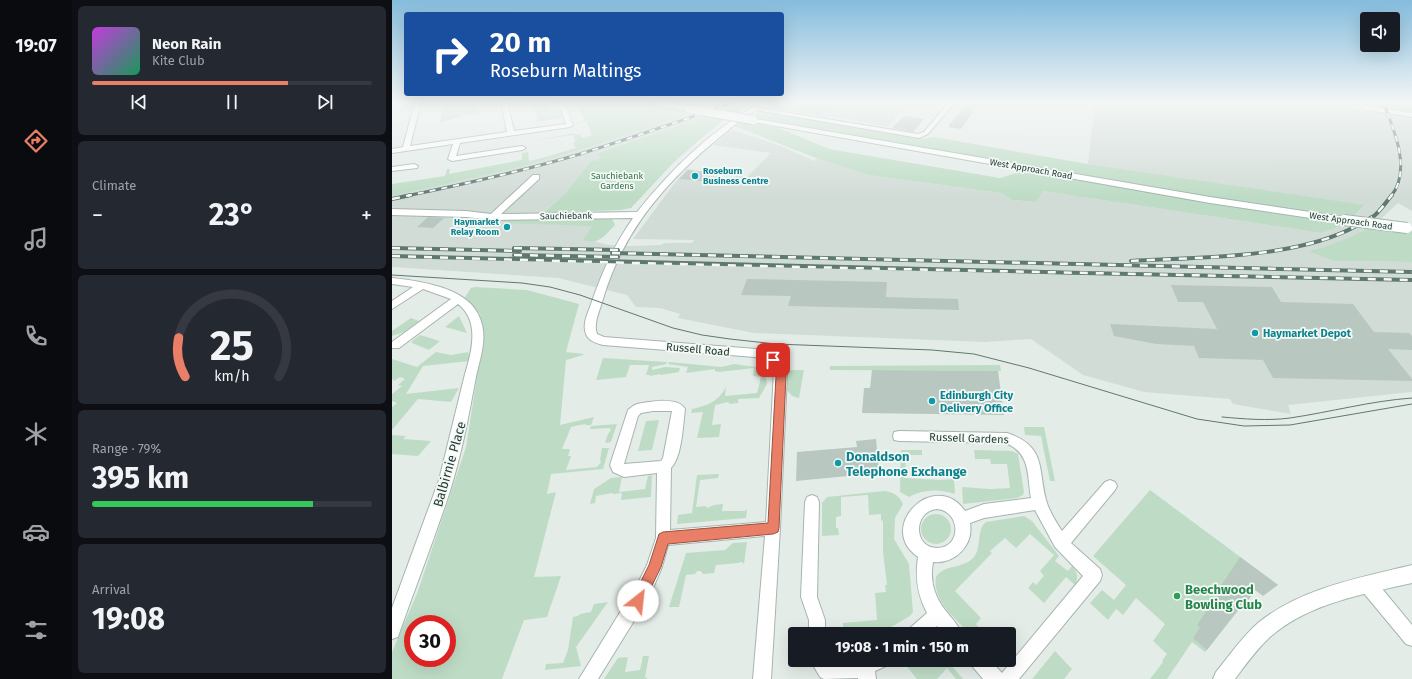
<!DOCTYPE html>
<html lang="en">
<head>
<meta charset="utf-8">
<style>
	:root { --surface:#171b24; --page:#242831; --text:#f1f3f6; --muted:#9ea1a6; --line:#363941; --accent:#e87f66 }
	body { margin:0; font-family:"Fira Sans",sans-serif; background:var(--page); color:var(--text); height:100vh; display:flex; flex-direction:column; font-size:15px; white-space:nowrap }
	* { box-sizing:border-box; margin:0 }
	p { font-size:13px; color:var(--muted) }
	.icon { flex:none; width:22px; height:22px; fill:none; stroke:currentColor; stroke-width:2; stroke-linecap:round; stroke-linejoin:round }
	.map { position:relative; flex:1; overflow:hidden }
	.details { display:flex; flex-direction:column; gap:6px; padding:6px; background:#0d0f14; width:320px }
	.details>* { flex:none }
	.banner { position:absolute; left:12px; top:12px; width:380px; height:84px; border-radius:4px; box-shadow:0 4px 16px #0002; background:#1a4fa0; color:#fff; overflow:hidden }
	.tools { position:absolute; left:968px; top:12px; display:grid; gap:8px }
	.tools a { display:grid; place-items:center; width:40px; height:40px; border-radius:4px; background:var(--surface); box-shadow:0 4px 16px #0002; font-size:20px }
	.speed { position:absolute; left:12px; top:615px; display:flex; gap:8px; font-size:20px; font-weight:700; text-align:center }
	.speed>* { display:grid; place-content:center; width:52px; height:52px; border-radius:50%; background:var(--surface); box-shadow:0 4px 16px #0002; line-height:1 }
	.speed .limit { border:6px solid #d22; background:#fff; color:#111 }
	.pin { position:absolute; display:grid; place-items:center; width:34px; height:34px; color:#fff; margin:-17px; border-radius:8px; box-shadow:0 2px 6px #0006 }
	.me { position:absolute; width:44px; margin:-22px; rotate:29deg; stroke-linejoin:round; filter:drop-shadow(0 0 3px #0008) }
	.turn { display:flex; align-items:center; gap:14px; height:84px; padding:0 20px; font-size:18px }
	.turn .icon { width:52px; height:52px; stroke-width:2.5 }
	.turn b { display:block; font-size:28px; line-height:34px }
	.big { font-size:30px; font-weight:700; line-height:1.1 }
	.details .widget { flex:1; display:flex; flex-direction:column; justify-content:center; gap:6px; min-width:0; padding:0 14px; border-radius:6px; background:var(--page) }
	.details .dial { align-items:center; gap:0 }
	.dial svg { height:104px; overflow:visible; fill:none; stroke:var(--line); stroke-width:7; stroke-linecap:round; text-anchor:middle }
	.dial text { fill:var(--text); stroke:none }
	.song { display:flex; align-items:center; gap:12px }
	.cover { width:48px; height:48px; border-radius:6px; background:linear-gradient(135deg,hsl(290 70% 55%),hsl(150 70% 35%)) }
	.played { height:4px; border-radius:2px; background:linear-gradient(90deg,var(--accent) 70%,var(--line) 70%) }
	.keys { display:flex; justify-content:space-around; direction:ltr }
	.heat { display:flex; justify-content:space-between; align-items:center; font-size:22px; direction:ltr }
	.charge { height:6px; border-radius:3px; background:linear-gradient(90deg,#34c759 79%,var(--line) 0) }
	.trip { position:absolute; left:396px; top:627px; width:228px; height:40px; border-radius:4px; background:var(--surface); box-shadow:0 4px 16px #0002; font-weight:700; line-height:40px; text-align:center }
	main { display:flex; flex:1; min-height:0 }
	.dock { display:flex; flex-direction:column; width:72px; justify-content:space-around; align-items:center; background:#090b0e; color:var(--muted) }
	.dock .icon { width:28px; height:28px }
	.dock .active { color:var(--accent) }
	.dock b { font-size:18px; color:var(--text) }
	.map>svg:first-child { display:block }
	.built { fill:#d2dcd7 }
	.green { fill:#bedcc5; fill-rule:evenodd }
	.building { fill:#b9c7c1 }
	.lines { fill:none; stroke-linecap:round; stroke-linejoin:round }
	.street-casing { stroke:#a7b4af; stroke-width:2 }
	.secondary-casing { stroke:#a3b7af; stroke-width:2 }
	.street { fill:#fff; fill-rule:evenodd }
	.secondary { fill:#fff; fill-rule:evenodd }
	.tram { stroke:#5f7870; stroke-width:1 }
	.rail-far1-casing { stroke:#5f7870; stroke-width:3 }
	.rail-casing { stroke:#5f7870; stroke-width:4 }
	.rail-far1 { stroke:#f4f9f6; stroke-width:2; stroke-dasharray:6; stroke-linecap:butt }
	.rail { stroke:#f4f9f6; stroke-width:2.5; stroke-dasharray:8; stroke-linecap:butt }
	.secondary-bridge-far1-casing { stroke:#a3b7af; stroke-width:10; stroke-linecap:butt }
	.secondary-bridge-casing { stroke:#a3b7af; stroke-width:12; stroke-linecap:butt }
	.secondary-bridge-far1 { stroke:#fff; stroke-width:8 }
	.secondary-bridge { stroke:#fff; stroke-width:10 }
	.route { fill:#e87f66; stroke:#975342 }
	.culture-dot { fill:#0f9aa8; stroke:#f4f9f6; stroke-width:1.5 }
	.leisure-dot { fill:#2e9e5b; stroke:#f4f9f6; stroke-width:1.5 }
	.labels { text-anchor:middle; stroke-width:3.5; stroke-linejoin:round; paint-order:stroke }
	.far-street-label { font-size:9px; fill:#243d35; stroke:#f4f9f6 }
	.far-culture-label { font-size:9px; font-weight:bold; fill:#0d838f; stroke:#f4f9f6; text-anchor:start }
	.far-park-label { font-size:9px; fill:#317146; stroke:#f4f9f6 }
	.culture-label { font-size:11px; font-weight:bold; fill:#0d838f; stroke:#f4f9f6; text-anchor:start }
	.street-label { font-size:11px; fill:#243d35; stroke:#f4f9f6 }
	.near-culture-label { font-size:13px; font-weight:bold; fill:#0d838f; stroke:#f4f9f6; text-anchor:start }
	.near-street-label { font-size:13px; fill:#243d35; stroke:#f4f9f6 }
	.near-leisure-label { font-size:13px; font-weight:bold; fill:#27864d; stroke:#f4f9f6; text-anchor:start }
</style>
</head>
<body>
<main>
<nav class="dock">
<b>19:07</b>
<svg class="icon active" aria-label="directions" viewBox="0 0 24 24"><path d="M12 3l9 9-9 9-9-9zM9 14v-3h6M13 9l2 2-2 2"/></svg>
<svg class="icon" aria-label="music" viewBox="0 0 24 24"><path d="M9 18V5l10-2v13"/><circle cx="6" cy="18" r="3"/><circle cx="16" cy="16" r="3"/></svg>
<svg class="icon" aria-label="phone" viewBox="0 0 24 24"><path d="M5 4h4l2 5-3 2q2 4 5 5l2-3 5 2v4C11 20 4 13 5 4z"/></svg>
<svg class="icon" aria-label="climate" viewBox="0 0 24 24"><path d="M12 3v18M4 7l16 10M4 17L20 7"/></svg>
<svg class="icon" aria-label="car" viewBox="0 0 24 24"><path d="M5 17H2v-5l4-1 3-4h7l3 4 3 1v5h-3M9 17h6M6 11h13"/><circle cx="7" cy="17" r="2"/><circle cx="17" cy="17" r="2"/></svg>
<svg class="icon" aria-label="filters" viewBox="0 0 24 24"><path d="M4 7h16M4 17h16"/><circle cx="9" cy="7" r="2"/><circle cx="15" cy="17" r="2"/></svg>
</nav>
<section class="details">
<div class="widget">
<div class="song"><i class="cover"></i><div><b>Neon Rain</b><p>Kite Club</p></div></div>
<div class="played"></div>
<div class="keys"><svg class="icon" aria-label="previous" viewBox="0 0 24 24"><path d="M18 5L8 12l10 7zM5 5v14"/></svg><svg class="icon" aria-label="pause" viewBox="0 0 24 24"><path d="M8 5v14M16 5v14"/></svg><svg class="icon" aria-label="next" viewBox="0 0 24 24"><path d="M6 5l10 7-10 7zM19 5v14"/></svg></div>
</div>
<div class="widget"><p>Climate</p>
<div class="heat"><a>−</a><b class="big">23°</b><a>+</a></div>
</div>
<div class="widget dial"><svg viewBox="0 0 100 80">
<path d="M14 69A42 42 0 1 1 86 69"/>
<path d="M14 69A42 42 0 0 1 9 39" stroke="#e87f66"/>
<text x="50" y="56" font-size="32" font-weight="700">25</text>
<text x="50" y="72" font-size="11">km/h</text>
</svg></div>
<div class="widget"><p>Range · 79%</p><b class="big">395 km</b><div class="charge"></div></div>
<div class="widget"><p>Arrival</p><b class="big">19:08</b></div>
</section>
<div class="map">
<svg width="1020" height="679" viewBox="0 0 1020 679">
	<rect width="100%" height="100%" fill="#e4ece8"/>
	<!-- built -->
	<path class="built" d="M331,102H351L353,103L206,152L209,158L199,161L172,195L142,220L214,226L204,242L217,245L237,246L268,245L274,243H300L302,240L241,239L282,184L295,169L317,172L322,176L340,179L345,176L355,177L379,153L322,145L337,131L341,130L388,146L423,161L424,158L476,175L610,193L620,200L644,202L651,191L929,233L960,218L973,206L696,164L701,121L702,102H936L961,104L959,109L986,113L982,102H995L1002,115L1020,117V211L1006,203L981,226L961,237L933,247L917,251L941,261L1020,262V392L896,405L899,414L841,404L838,399L752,392L691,375L639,339L593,342L362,333L286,318L288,314L268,308L244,307L235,295L166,278L0,267V189L160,156L211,142Z
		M375,102H518L495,127L439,116L435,117L374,107L376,105Z"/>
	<!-- green -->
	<path class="green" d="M52,102H86L87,112L48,122Z
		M140,102H154L158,112L169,110L173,117L144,122L146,119Z
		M183,102H252L303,112L200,146L119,169L0,196V184L53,176L55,169H58L57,174L130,160V153L136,152L137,162L184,148L181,143L183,142L182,135L145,140L183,133V135L188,134L190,138L200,135L194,121L184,124V123L193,120Z
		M389,102H456L426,115L419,114Z
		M995,102H1019L1020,112L1000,110Z
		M353,103L356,106L329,122L305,142L282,162L239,208L229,210L151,213L172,195L199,161L209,158L205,153Z
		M368,111L531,139L542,137L696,164L973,205L960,218L796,193L358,117Z
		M352,121L387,128L437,149L608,178L631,171L867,211L957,223L929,233L651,191L644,202L620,200L610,193L476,175L424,158L343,126Z
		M219,217L223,225C212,236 208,245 191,240L200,226L112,223L113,221L117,219Z
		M981,226L1020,231V262L941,261L916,251C939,246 960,237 981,226Z
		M83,287L135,290L187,304L174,352L192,354L191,355L174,360L168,425L202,417L199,425H194L193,424L179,427L170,449H178L176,456H179L174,470L205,467L209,462L208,460L210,448H217L211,469L159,474L155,494L164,492L142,577L169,576L155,617L132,620L110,679H0V652L26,591L74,447L90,345V323L87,313L73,297L79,288ZM21,624H55V658H21Z
		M67,316L75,333L53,327Z
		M19,318L27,321L12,332L0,336V331Z
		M28,335L48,341L37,350L20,343V341Z
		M44,352L59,355L76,352L78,361L31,366L14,394L67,388L59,402L26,399L0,430V407L5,403L0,401V394L10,386L6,385L13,379L8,377L0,382L2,380L0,379V359L25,367Z
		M211,358L275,362L274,364L260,367V370L273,367L288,368L287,372L269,375L268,374L258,376V375H254L257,365H238L234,377L204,380Z
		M277,362L329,367L342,364L364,367L373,374L375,384L367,398L346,399V403L338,404L336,402L323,405L320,425L329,424L327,437L305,438L311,412L299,413L300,409C315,406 327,401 334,387L333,396L365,393L369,377L361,376L362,368L327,372L323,371V369L294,373L296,367L276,364Z
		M608,365L609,371L438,370V366Z
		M397,370H412L407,398L400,396L395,390Z
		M267,420L260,450L246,451L254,421Z
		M225,424L219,442L213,443L216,434L219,430L217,428L198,429L199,426Z
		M632,427H652L663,481H658L649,436L633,435Z
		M0,435L14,436L11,439L39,441L26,456L0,454Z
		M509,450H530V455H514L513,478L548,480L562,479L563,494C547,489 532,489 517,497L508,492Z
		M582,450L620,451L626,454L632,492L631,495L625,498L571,504L570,487L598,489L618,488L615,464H599L598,459H583Z
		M327,474L326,478L308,480L304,507L314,506L315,508L322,505L331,504L330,511H353L355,509L354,518L285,524L286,515L300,513L305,475Z
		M260,475L259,497L229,500L230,493L221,494L220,493L204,496L203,503L198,504L202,489L219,478L230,477L227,492L253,489L256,476Z
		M758,490L886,585L863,590L853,605L851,604L813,652L800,642L775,679H758L771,662L770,661L775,654L761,641L773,624L744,598L731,615L724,609L716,620L698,603L710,590L722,600L734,585L701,556Z
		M492,491C501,492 507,495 511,504L503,518L502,539L517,564L521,612L518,616L487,634H451V623L485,620L483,593L494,592L493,585H495L491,552V521L489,520V514L477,515L476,495L449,497V516L444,517V528H446L447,535L430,536V503L435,497Z
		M529 529a15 15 0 1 1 30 0a15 15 0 1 1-30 0Z
		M632,516L640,521L667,556L663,561L676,571L680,566C685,571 687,578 683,585L674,577L652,603L636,588L641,582L644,585L652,576L648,571L662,555L638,534L624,548L613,538L598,551L600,553L563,591L589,618L584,624L593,634H578C564,619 540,601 544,577C552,564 572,569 582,557C590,547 584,530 594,522Z
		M355,542L352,564L350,562L346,563L324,565L322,573L311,574L309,571H305L303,574L294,575L287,607H277L294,553L333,550L341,543Z
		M216,602L184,647L189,666L153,670L154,664L171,663L176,650L181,617L186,616L188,614L199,612L202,604Z
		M663,651L680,669L672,679H640Z
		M251,656H257L253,677L256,679H212L226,658L236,657L233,672L248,670Z
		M516,660H555L571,679H564L555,668L545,679H525L512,663Z"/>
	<!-- building -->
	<path class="building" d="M575,102H588L569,129L556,127Z
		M512,116L532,119L521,132L500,128Z
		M296,170L319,173L311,181L287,179Z
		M36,217L52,218L41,228L25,227Z
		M355,279L495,282L494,297L566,299L567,310L396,306L399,296L349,295Z
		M779,285L880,287L889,302L961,304L982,332L1017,333L1020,336V350L996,349L1020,379V381L881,378L871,360L807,358L802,346L764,344L722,336L718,324L825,329L811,302H786Z
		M480,370L606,371L612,415L470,413L472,388H478Z
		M484,439L487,473L404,481L405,452L465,447L464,441Z
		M848,557L886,585L871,596L863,590L853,605L851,604L815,650L801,638L808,627L805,625L830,588L828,587Z"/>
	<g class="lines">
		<defs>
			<path id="street" d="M23,102H29L18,146L115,132L109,102H115L122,131L174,124L169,109L164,102H170L175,109L181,125L178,127L68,143L64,156L130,146L134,148L130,150L60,161L56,159L61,144L0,153V149L11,147Z
				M557,102H563L536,134L527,138L364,110C344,122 327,138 309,153C263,195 229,238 211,299C208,310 201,323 205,334L212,337L364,349C379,353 392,359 395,375L388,528L379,679H361L373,536L276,545L270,567L258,595L206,679H187L246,583L255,565L264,538L265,473L232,477L221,472L218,465L236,410L241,406L245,404C257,402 286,396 293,409C291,425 290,457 279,468L278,530L374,522L382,370L377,363L363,357L211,345C204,343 197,341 194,334C190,324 196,313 199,304C210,272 222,245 241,218L101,220L74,217L0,215V209L74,211L99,214L141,175H147V179L109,214L245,212C277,172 316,133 361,107L526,134L532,132ZM261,411H280L271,458L269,461L232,464L246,416L249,413Z
				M965,102H971L974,106L1020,113V117L970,109Z
				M22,164L26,166L25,168L0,171V167Z
				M0,278C27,281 73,287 86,314C98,337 87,359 83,382C76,419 69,457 57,494C42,540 24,585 8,631L6,637L0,639V608L47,480L73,374C80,351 88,321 66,304L7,348H0V342L59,299L31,289L0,309V301L21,287L0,284Z
				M507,431L615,433C654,446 646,468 654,500C657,511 664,522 670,531L713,482L718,480L723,482L725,486L723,490L679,543L708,569L710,575L708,581L627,679H591L580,666L577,660H598L610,673L691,576L663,547L643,510L592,518L578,523C582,545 563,564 541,562C537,584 544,600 558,616C563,622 567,627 570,634H551L545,626L536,634H516L518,628L535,613C525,594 523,577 526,557C483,527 543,468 573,511L592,504L639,498C635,475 639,454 614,443L507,441L502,440L501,436L502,432ZM545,509C569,511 570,548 545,548C521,548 521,511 545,509Z
				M420,495L425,497L427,502L425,597L433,620V634H417V620L409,597L413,502L415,497Z
				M976,577L982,579L1020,625V646L1014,644L970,591L968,585L970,579Z
				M418,660H437L439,663H455L467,660H497L494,666L483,671L484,679H466V678L432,679L428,677Z"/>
			<path id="secondary" d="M257,102H270L298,107L302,109L298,111L260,104Z
				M358,118L818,197L952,217L957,220L952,223L818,203L361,122H358Z
				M1020,565V583C972,594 917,603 878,637C865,649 854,664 843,679H821L824,672C837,656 850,637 866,623C909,588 967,578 1020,565Z"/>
		</defs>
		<!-- street casing -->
		<use href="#street" class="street-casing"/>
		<!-- secondary casing -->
		<use href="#secondary" class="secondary-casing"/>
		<!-- street -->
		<use href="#street" class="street"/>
		<!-- secondary -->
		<use href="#secondary" class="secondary"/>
		<!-- tram -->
		<path class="tram" d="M0,275L130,283L158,287L188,295L281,328L310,335L338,339L384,344L540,350L582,354L637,368L805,419L852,426L898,425L1020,404
			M830,417C853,419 875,421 898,418C939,412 978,401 1020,398"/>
		<defs>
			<path id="rail-far1" d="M991,102C1002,129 1020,171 999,196
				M14,196C73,184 131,171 188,154C240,138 291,120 343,102"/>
			<path id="rail" d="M0,199L19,195
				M0,248L128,251
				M122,248L226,250
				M220,253L1020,272
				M122,255L226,257
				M0,256C340,267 680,272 1020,280
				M739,261C807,257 906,259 966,225C971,222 977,219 982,216C989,210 994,202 1000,195"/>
		</defs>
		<!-- rail-far1 casing -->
		<use href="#rail-far1" class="rail-far1-casing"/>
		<!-- rail casing -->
		<use href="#rail" class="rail-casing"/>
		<!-- rail-far1 -->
		<use href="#rail-far1" class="rail-far1"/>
		<!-- rail -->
		<use href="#rail" class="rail"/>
		<defs>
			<path id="secondary-bridge-far1" d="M298,109L361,120"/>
			<path id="secondary-bridge" d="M952,220L1015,228"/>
		</defs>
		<!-- secondary-bridge-far1 casing -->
		<use href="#secondary-bridge-far1" class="secondary-bridge-far1-casing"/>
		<!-- secondary-bridge casing -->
		<use href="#secondary-bridge" class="secondary-bridge-casing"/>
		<!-- secondary-bridge-far1 -->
		<use href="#secondary-bridge-far1" class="secondary-bridge-far1"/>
		<!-- secondary-bridge -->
		<use href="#secondary-bridge" class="secondary-bridge"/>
	</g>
	<!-- sky -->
	<linearGradient id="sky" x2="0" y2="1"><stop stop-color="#85bcdd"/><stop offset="0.52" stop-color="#f3f6f5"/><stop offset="1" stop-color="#f3f6f5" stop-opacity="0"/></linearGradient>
	<rect width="1020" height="197" fill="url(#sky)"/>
	<!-- route -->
	<path class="route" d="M381,357C388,359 392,368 394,376L387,528L386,532L381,534L276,544L269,567L250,606L246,608L241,606L239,601L257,565L267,534L271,532L376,523L384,376L383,370L376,360Z"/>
	<!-- markers -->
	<g class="culture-dot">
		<circle cx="303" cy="176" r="4"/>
		<circle cx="115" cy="227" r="4"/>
		<circle cx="863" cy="333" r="4"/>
		<circle cx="540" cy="401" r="4"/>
		<circle cx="446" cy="463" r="4"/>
	</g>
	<circle class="leisure-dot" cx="785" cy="596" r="4"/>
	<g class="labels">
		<!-- far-street labels -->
		<g class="far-street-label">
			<text transform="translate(639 169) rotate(10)" y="3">West Approach Road</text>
			<text transform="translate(174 216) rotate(-1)" y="3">Sauchiebank</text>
			<text transform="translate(959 221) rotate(8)" y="3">West Approach Road</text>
		</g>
		<!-- far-culture labels -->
		<g class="far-culture-label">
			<text x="311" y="174">Roseburn<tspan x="311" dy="10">Business Centre</tspan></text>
			<text x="107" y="225" text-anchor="end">Haymarket<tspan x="107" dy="10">Relay Room</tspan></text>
		</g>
		<!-- far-park labels -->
		<g class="far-park-label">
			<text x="225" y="179">Sauchiebank<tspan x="225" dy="10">Gardens</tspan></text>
		</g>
		<!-- culture labels -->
		<g class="culture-label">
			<text x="871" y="337">Haymarket Depot</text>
			<text x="548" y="399">Edinburgh City<tspan x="548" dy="13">Delivery Office</tspan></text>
		</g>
		<!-- street labels -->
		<g class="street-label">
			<text transform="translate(306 349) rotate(5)" y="4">Russell Road</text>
			<text transform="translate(577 438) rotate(2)" y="4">Russell Gardens</text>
		</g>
		<!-- near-culture labels -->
		<g class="near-culture-label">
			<text x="454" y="461">Donaldson<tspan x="454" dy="15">Telephone Exchange</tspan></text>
		</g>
		<!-- near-street labels -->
		<g class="near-street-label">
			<text transform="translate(57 464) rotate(-74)" y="5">Balbirnie Place</text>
		</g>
		<!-- near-leisure labels -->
		<g class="near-leisure-label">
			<text x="793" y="594">Beechwood<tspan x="793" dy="15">Bowling Club</tspan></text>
		</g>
	</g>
</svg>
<div class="tools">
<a><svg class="icon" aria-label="sound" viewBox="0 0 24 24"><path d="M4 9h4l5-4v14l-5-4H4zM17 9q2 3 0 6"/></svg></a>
</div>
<div class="speed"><div class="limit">30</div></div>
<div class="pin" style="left:381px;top:360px;background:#d93025"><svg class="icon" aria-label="arrive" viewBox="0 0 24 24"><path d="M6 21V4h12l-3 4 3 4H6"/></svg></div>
<svg class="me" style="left:246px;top:601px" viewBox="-20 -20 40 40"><circle r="19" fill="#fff"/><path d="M0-13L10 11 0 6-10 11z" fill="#e87f66"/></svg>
<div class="trip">19:08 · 1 min · 150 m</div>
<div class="banner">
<div class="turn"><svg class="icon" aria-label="right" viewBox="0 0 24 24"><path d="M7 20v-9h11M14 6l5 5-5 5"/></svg><div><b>20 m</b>Roseburn Maltings</div></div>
</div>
</div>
</main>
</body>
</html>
